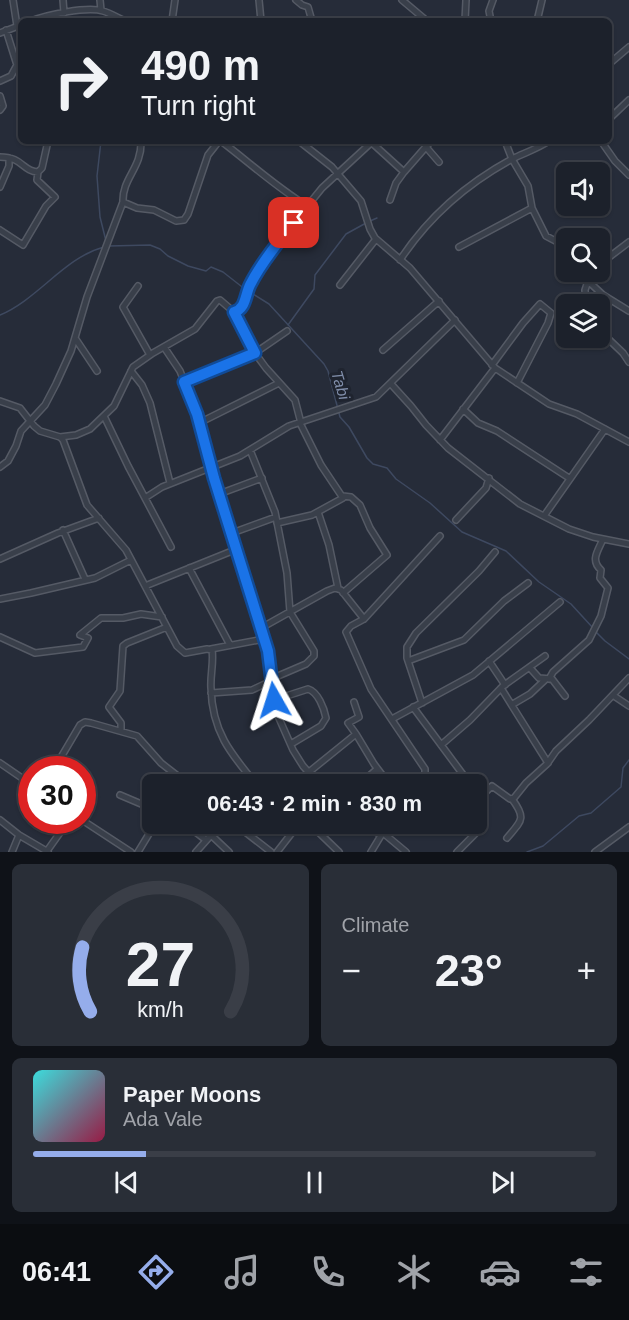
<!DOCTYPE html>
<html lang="en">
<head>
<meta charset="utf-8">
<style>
	:root { --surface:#1c212b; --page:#292e37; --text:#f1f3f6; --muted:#a0a3a9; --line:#3a3e47; --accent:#95adeb }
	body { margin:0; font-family:Helvetica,sans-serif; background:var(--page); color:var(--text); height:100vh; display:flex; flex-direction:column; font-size:22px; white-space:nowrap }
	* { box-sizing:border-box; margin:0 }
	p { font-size:20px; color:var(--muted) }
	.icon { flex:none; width:33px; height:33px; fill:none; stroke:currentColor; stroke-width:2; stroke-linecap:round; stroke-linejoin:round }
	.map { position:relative; height:852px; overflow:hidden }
	.details { display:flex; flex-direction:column; gap:12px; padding:12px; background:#0f1218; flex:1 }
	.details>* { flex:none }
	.guide { position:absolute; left:18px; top:18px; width:594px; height:126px; border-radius:9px; box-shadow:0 2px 4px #0004,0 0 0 2px var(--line); background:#1c212b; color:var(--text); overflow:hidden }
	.fabs { position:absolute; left:556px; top:162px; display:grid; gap:12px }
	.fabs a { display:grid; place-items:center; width:54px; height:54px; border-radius:9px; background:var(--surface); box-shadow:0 2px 4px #0004,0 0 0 2px var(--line); font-size:30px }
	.speed { position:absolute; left:18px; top:756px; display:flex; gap:12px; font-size:30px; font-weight:700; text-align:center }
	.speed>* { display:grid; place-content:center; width:78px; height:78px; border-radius:50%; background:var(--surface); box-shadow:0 2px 4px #0004,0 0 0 2px var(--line); line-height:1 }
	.speed .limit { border:9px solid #d22; background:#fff; color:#111 }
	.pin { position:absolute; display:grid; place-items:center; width:51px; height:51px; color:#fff; margin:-26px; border-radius:12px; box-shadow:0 3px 9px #0006 }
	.me { position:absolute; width:66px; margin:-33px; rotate:354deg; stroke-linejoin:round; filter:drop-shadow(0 0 4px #0008) }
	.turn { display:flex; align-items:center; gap:21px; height:126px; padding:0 24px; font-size:27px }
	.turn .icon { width:78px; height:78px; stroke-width:2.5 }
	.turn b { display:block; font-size:42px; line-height:51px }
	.big { font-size:45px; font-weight:700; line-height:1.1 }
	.details .card { flex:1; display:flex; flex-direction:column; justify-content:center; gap:9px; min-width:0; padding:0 21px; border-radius:9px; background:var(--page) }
	.details .dial { align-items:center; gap:0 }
	.dial svg { height:156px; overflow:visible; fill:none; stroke:var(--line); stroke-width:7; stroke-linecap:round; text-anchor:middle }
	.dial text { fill:var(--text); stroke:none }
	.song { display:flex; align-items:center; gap:18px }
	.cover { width:72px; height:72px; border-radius:9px; background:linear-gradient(135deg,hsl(180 70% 55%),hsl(340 70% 35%)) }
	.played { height:6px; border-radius:3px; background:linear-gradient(90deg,var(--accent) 20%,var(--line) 20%) }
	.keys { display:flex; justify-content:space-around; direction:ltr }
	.heat { display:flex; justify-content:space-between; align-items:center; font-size:33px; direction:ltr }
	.details .tiles { flex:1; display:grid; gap:12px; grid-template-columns:1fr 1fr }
	.card:last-child { grid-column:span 2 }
	.trip { position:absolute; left:142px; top:774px; width:345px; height:60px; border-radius:9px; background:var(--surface); box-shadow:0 2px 4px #0004,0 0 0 2px var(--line); font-weight:700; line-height:60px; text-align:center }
	.dock { display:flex; height:96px; justify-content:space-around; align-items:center; background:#0b0d11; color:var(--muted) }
	.dock .icon { width:42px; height:42px }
	.dock .on { color:var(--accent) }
	.dock b { font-size:27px; color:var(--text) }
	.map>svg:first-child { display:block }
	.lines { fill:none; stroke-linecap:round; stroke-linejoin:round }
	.stream { stroke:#3e4960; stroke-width:1.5 }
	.minor-casing { stroke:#555a65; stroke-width:8 }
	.minor { stroke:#393f4a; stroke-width:5 }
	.route-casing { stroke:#114b97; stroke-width:15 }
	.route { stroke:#1a73e8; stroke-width:10 }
	.labels { text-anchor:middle; stroke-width:6; stroke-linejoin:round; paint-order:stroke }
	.water-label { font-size:16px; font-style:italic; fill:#808eaa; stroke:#1f242f }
</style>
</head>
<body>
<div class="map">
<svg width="629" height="852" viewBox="0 0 629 852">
	<rect width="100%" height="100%" fill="#262c39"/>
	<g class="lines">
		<!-- stream -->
		<path class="stream" d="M101,141L97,176L100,217L106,241
			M370,221L377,218
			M109,246L150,245L160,249L168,256L188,266L206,271L211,267L223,272L246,290
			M250,292L269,304L324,364L328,371L340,417L349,427L367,458L373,464L387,468L396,479L430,503L462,532L506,551L539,582L571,604L593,628
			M0,315C37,300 65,257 104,247
			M288,325L314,289L315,275L346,234L366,223
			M596,632L605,641L629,659
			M527,852L543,846L579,816L591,813L621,787L623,768L629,760"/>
		<defs>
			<path id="minor" d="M13,0L17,26
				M63,0L64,13
				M100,0L101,10
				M259,0L261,21
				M296,0L302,5L308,7L312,21
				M402,0L427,21
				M31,21C46,15 87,6 103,11C110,13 118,18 125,21
				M172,21L175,0
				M465,21L466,0
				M491,21L489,11L493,0
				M537,21L542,0
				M0,33L21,25
				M609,64L629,47
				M0,81L11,76L17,65L6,30
				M0,96L3,106L0,110
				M609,119L629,100
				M221,141C250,163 276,187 307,206
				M299,141L332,167L361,201L370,229L375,238L410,268L495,368L549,404L577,414L629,442
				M505,141L512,159L528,186L532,208L546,236L567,247
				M601,141L615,161L629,175
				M372,143L404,172L431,141
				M426,147L439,162
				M0,157C23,157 22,171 38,172
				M0,187L9,166V158
				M390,200L396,183L404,172
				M123,202L137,208L154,210L176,221L184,220L188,214L208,155L219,141
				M0,230L23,245L46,206L55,197L37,180L38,172L42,168L48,141
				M459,247L532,208
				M400,260C429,216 466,184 512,159C524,153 537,149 549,141
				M600,264L629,242
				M587,280L603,295L629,311
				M340,285L376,239
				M138,286L123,307L150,355
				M586,304L585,290L591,272
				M234,312L255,353L266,368L295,400L301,423
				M600,331L623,353L629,362
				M75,338L97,371
				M164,347L180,371L197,414L214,478L268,651L273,696L278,716L293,750L303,766L319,784
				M383,350L439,301
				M492,365L523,323L540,304L551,313L548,323L517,383
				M131,371L142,385L150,403L170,483
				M185,383L255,353L287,331
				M391,384L411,406L426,425L448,448L520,504L569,529L593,537L629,544
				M0,401L20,408L34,426L40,431L60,437L63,440L87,505L126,550L177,646L185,653L207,649L212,650C214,662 210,676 211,688C212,731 230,753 256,784
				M463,409L478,423L497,431L569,478
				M104,416L128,466L171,547
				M199,423L279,383
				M60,437L76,435L90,429L114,406L133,367L153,353L195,329L217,301L220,300L234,312L239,310L250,286L280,240L322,188L373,141
				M440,440L495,368
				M250,450L275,512L287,573L290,612L314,651V656L306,664L271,679
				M0,467L8,461L16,446L21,431L45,405L56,384L71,351L87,297L123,202C122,178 142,168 141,141
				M219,494L262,478
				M145,498L162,487L240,456L289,426L376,397L455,320
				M318,512L329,545L338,588
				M544,516L605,429
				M456,520L486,488L489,478
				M277,523L312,515L343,498L321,465L300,423
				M63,530L85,579
				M232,533L276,517
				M0,559L58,533L99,518
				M189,568L230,645
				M145,586L237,549
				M343,593L387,555L370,528L360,505L351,497L343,496
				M0,599L31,593L95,578L131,560
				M364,619L440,536
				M261,628L327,591L335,588L341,590L364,619L351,626L346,632L371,689L425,769V774L416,784
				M0,637L35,653L83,647L88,638L80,635L101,618H123L141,614L162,617
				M211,649L264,639
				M408,661L464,640L504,601L528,583
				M489,661L505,685
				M530,668L539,678L552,679L565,696
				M549,679L553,672L589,640L601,616L608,588L600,578L601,570C590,560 598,551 603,539
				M501,688L548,763
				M211,693L252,690L271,681
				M614,696L629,706
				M274,700L308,689C318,692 324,708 326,718L321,726L291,744
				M422,703L407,658V647L416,633L479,571L495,552
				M513,704L530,694L546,679
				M413,707L470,784
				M392,719L473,675L560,602
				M121,731V723L109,707L120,691L123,646L127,643L167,627
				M356,734L374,764L389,784
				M441,745L470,720L503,686L545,656
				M60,759L80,725L85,722L91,723L137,736L161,763L188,784
				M0,763L32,785
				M309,772L356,734L348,723L359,717L354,702
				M360,784L377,769
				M120,795L153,809
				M477,800L492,786L510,799L514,798L526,783L547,764L556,751L589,720L629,678
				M0,820L19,835L48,852
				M82,820L131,852
				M185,824L206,840
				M235,824L271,852
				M291,824L298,825L303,824
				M310,824L339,852
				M361,824L381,835
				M382,832L406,852
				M211,835L229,852
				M507,838C521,821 527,819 512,799
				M47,851L69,820
				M12,852L19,835
				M138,852L155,824
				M196,852L221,824
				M277,852L298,825
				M371,852L388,824
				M457,852L478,831L480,828L477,822
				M595,852L629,827"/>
		</defs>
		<!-- minor casing -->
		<use href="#minor" class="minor-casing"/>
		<!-- minor -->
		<use href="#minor" class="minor"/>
	</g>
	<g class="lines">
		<defs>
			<path id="route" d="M274,700L268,651L214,478L197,414L184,382L255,353L234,312C246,309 245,295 250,285C261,263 278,242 294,223"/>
		</defs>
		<!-- route casing -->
		<use href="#route" class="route-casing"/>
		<!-- route -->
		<use href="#route" class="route"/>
	</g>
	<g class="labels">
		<!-- water labels -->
		<g class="water-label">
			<text transform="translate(341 385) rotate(73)" y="6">Tabi</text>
		</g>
	</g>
</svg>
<div class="fabs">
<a><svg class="icon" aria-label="sound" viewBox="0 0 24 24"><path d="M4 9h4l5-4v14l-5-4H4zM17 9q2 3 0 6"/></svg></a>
<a><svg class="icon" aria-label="search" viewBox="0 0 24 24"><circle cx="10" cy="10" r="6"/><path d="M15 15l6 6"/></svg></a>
<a><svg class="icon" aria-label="layers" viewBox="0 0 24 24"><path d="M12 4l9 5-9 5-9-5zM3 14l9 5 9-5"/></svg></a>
</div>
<div class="speed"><div class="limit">30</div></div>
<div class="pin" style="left:294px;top:223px;background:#d93025"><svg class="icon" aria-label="arrive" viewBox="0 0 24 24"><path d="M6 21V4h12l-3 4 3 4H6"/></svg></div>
<svg class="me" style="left:274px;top:700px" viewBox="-20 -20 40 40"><path d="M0-17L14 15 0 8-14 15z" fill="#1a73e8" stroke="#fff" stroke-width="4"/></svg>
<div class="trip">06:43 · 2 min · 830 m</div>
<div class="guide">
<div class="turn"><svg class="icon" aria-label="right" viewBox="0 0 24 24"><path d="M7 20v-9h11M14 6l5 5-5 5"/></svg><div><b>490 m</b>Turn right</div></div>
</div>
</div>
<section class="details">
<div class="tiles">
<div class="card dial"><svg viewBox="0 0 100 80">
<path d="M14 69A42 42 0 1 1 86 69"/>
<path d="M14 69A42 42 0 0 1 10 36" stroke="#95adeb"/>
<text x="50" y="56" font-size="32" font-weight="700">27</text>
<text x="50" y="72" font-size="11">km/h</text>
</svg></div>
<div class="card"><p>Climate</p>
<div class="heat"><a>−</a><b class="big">23°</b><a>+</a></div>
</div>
<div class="card">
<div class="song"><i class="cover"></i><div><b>Paper Moons</b><p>Ada Vale</p></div></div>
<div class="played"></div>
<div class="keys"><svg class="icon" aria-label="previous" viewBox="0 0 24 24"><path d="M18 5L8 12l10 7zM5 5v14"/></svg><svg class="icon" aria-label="pause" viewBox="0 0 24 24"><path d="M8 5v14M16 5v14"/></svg><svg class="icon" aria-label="next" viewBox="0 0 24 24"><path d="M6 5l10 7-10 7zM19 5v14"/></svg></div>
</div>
</div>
</section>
<nav class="dock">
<b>06:41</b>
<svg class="icon on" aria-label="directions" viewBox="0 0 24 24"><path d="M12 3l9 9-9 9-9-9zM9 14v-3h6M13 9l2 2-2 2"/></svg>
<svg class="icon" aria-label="music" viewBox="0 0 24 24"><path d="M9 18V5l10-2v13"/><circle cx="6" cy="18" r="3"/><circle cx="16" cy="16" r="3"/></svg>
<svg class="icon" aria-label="phone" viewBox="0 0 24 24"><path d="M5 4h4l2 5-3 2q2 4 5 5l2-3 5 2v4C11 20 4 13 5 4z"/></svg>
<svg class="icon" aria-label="climate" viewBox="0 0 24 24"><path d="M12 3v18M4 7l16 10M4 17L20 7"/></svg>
<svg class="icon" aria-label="car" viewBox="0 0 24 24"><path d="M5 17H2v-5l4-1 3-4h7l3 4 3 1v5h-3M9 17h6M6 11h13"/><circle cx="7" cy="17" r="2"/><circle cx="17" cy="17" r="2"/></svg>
<svg class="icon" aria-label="filters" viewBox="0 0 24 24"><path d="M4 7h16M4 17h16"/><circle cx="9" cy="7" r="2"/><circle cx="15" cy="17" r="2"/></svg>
</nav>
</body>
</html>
